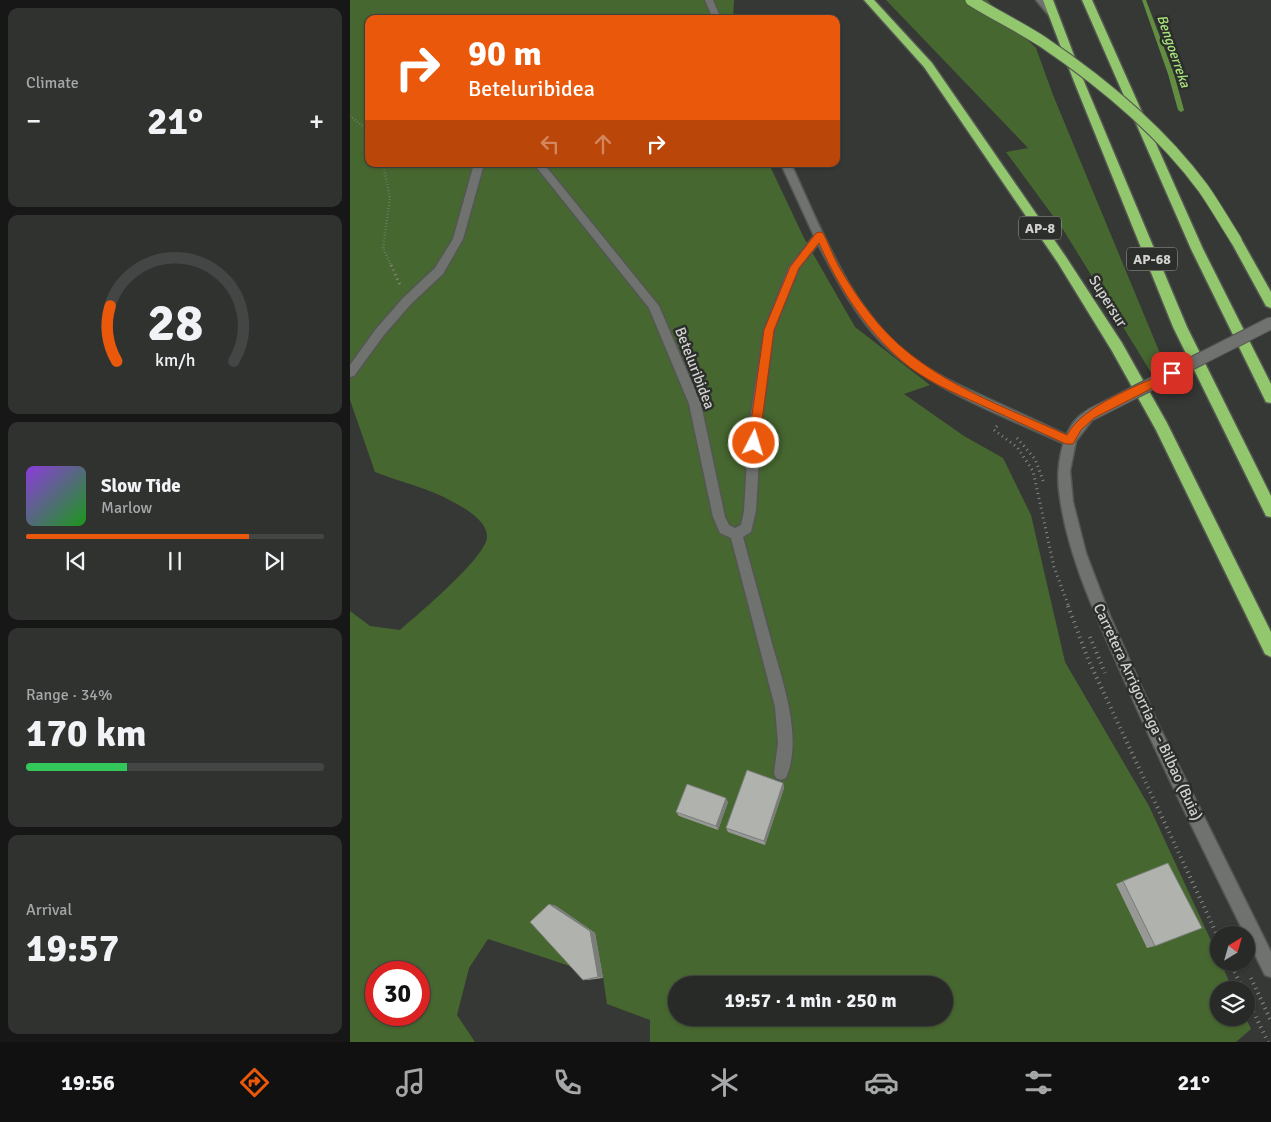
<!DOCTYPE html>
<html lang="en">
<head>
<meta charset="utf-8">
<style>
	:root { --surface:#282a28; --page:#303230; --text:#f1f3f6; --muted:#a5a7a8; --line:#444645; --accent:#ea580c }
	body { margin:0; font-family:Signika,sans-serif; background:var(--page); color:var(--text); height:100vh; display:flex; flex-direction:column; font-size:19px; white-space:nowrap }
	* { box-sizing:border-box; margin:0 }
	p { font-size:16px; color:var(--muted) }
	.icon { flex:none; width:28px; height:28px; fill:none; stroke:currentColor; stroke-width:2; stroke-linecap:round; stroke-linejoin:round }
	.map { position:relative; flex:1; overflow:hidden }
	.panel { display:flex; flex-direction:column; gap:8px; padding:8px; background:#161716; width:350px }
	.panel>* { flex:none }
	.hud { position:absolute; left:15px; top:15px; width:475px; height:152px; border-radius:10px; box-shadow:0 1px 4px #0004,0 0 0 1px var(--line); background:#ea580c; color:#fff; overflow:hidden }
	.needle { width:32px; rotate:37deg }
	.controls { position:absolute; left:860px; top:926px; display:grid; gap:10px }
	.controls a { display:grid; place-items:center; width:45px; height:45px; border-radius:50%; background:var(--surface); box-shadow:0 1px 4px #0004,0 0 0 1px var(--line); font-size:25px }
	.speed { position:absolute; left:15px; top:961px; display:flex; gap:10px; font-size:25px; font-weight:700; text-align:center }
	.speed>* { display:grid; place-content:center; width:65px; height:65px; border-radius:50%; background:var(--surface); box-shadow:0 1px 4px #0004,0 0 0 1px var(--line); line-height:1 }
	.speed .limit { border:8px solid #d22; background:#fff; color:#111 }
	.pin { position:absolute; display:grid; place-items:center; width:42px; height:42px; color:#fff; margin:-21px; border-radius:10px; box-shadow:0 2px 8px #0006 }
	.me { position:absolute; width:55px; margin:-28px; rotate:5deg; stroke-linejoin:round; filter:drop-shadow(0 0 4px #0008) }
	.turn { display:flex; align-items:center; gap:18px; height:105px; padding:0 20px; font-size:22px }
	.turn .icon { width:65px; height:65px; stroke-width:2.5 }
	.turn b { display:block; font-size:35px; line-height:42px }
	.lanes { display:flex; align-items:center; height:48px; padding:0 20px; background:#0003; justify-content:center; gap:25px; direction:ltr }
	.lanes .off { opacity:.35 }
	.big { font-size:38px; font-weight:700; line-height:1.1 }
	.panel .widget { flex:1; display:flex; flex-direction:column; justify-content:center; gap:8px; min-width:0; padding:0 18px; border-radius:10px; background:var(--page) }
	.panel .dial { align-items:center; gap:0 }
	.dial svg { height:130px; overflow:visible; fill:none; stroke:var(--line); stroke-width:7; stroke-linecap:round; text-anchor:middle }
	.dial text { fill:var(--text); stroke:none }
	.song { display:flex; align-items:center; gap:15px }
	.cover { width:60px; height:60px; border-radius:8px; background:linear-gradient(135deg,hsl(270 70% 55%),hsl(120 70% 35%)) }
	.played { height:5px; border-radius:2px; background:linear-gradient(90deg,var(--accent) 75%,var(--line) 75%) }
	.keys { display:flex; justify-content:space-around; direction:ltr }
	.heat { display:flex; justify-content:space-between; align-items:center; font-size:28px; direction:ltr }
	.charge { height:8px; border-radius:4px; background:linear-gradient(90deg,#34c759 34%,var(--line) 0) }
	.trip { position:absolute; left:318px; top:976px; width:285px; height:50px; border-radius:25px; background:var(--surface); box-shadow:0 1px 4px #0004,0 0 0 1px var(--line); font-weight:700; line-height:50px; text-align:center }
	.dock { display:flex; height:80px; justify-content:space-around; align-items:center; background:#101110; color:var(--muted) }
	.dock .icon { width:35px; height:35px }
	.dock .on { color:var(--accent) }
	.dock b { font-size:22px; color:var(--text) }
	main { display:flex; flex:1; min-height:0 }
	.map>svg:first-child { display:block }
	.green { fill:#476730; fill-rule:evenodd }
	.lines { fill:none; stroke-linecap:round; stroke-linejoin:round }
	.stream { fill:#638e42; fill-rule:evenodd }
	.service-casing { stroke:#545652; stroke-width:3 }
	.minor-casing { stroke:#545652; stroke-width:3 }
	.tertiary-casing { stroke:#545652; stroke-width:3 }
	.motorway-casing { stroke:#545652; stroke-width:3 }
	.path-far2 { stroke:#878986; stroke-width:2.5; stroke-dasharray:0.5 2.5; stroke-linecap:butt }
	.path-far1 { stroke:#878986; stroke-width:3; stroke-dasharray:1 4; stroke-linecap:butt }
	.path { stroke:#878986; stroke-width:4; stroke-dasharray:1 4.5; stroke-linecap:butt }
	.service { fill:#6f726e; fill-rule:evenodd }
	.minor { fill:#6f726e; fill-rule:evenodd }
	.tertiary { fill:#6f726e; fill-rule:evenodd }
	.motorway { fill:#92c76d; fill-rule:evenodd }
	.tertiary-bridge-casing { stroke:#545652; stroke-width:14; stroke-linecap:butt }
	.motorway-bridge-casing { stroke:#545652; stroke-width:13; stroke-linecap:butt }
	.tertiary-bridge { stroke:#6f726e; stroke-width:12 }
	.motorway-bridge { stroke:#92c76d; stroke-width:11 }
	.wall { fill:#979996 }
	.shaded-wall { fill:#7b7d7a }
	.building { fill:#b0b2ae; stroke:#7b7d7a }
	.route { fill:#ea580c; stroke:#983908 }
	.labels { text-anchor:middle; stroke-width:5; stroke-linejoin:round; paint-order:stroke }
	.far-water-label { font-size:14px; font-style:italic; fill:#a8e37d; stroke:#2c2e2b }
	.shield { fill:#2c2e2b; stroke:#a0a29f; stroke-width:1 }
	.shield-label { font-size:14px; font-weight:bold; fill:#d2d3d1 }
	.street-label { font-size:15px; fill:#d2d3d1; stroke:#2c2e2b }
</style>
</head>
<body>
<main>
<section class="panel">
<div class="widget"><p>Climate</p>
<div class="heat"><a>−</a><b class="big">21°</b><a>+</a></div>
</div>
<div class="widget dial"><svg viewBox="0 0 100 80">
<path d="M14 69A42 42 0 1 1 86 69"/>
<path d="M14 69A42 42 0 0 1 10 35" stroke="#ea580c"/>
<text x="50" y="56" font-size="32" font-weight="700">28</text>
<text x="50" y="72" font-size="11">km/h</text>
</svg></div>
<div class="widget">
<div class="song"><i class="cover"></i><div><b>Slow Tide</b><p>Marlow</p></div></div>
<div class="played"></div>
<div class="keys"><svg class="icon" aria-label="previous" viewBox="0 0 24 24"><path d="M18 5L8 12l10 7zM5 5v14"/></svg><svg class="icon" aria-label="pause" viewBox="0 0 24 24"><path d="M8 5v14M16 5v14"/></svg><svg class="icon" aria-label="next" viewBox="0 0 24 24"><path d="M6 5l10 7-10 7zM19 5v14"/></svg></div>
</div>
<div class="widget"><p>Range · 34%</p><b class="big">170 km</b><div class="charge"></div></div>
<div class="widget"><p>Arrival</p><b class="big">19:57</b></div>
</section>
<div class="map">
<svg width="921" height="1042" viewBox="0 0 921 1042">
	<rect width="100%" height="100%" fill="#363835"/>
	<!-- green -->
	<path class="green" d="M0,0H384L383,19H19V164H419L454,238L505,327L580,385L554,394L614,436L653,458L681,515L715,662L799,806L869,958V962L871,963L883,990H869V1018H896L901,1029L886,1042H300V1020L257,1004L253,977L138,939L119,968L107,1015L125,1042H0V611L20,626L50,630C67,615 138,556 137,536C137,521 115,508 103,502C79,488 50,482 25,472L0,400ZM26,972H69V1015H26ZM326,985H594V1018H326Z
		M536,0H637L686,48L703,95L826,392H813L714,231L656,152L678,148Z"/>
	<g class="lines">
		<!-- stream -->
		<path class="stream" d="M792,0H796L824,74L834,110L833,111L831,112L828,110L818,74Z"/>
		<defs>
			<path id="service" d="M686,0H694L707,14V18H701Z"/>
			<path id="minor" d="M355,0H363L371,19H363Z
				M124,164H134L113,239L93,274L61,304L34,335L4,376L0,377V365L26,329L53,298L85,268L103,239Z
				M184,164H194L309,306L351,404L375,517L379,525L385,528L391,525L394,511L399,426L414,330L439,267L464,236L431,164H441C473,232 500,310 563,358C586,375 611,386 637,398C665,411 694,424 723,438L725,441L723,444H715C656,417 578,389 532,343C505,315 486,279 468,244L449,268L424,330L411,426L406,511L401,532L393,537C402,570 411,603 420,636C431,678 454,736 436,778L431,780L426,778L424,773L428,743L425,707L381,538L370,533L363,517L339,404L299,308Z"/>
			<path id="tertiary" d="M740,410L744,412L746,415L726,441L720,471L723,502L736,553L760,616L808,724L921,952V977L915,975C865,874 814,772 769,668C744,611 716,552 709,490C706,466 713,419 740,410Z"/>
			<path id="motorway" d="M514,0H524L582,63L716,257L772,343L817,423L921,632V657L915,654L806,430L762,351L708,263L574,67Z
				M693,0H703L733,79L837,327L921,496V517L916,516L823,327L723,79Z
				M732,0H742L853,249L921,384V403L916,402L914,398L841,249Z
				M886,236L890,237L921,292V308L916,306L880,240Z"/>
		</defs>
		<!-- service casing -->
		<use href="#service" class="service-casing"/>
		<!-- minor casing -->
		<use href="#minor" class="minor-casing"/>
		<!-- tertiary casing -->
		<use href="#tertiary" class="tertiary-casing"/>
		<!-- motorway casing -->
		<use href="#motorway" class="motorway-casing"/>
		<!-- path-far2 -->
		<path class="path-far2" d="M0,116L19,131
			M33,164L40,198L33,248L42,267"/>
		<!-- path-far1 -->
		<path class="path-far1" d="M41,265L50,285
			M647,426L644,430L667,447L683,471L704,567L719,607
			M667,438L685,459L694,483"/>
		<!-- path -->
		<path class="path" d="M718,606L738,659L869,939
			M740,637L755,673
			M880,962L893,990
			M901,978L921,1021
			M896,997L918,1042"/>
		<!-- service -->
		<use href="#service" class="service"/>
		<!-- minor -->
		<use href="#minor" class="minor"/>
		<!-- tertiary -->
		<use href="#tertiary" class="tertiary"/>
		<!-- motorway -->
		<use href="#motorway" class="motorway"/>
		<defs>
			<path id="tertiary-bridge" d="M740,415L921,323"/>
			<path id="motorway-bridge" d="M621,0C645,15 670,27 693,42C752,82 811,131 853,188C865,205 875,223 886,240"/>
		</defs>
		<!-- tertiary-bridge casing -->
		<use href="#tertiary-bridge" class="tertiary-bridge-casing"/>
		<!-- motorway-bridge casing -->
		<use href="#motorway-bridge" class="motorway-bridge-casing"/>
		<!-- tertiary-bridge -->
		<use href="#tertiary-bridge" class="tertiary-bridge"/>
		<!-- motorway-bridge -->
		<use href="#motorway-bridge" class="motorway-bridge"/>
	</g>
	<!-- wall -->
	<path class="wall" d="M433,783L434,788L415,845L378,832L376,828Z
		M378,802L368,830L329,816L326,812Z
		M818,863L805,946L797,948L766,884Z
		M199,904L206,906L245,933L253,978L238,980H233Z"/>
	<!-- shaded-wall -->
	<path class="shaded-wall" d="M433,783L434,788L415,845L414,841Z
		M376,798L378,802L368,830L366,826Z
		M199,904L206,906L245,933L253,978L248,977Z"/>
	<!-- building -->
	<path class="building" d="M397,770L433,783L414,841L376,828Z
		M337,784L376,798L366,826L326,812Z
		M818,863L852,928L805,946L773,881Z
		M199,904L240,931L248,977L233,980L180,922Z"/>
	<!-- route -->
	<path class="route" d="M470,232L473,233C479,244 483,256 489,267C498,282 508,298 519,312C567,377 646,403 717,435C733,405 788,386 819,371H826L827,373L826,376L744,418L731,430L723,444H716C687,431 658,417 629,404C602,392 574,380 552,361C515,329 488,286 469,243L449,268L424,330L409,443L404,448L400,446L398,443L414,330L440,267L466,233Z"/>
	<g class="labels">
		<!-- far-water labels -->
		<g class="far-water-label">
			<text transform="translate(824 51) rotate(71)" y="5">Bengoerreka</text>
		</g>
		<!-- shield labels -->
		<g class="shield">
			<rect x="669" y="216.5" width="42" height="23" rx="4"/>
			<rect x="777" y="247.5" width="50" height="23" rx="4"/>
		</g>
		<g class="shield-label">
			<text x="690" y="233">AP-8</text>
			<text x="802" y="264">AP-68</text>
		</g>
		<!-- street labels -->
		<g class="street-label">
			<text transform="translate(758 301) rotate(58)" y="5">Supersur</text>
			<text transform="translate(345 368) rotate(69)" y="5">Beteluribidea</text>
			<text transform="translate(798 712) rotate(65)" y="5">Carretera Arrigorriaga - Bilbao (Buia)</text>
		</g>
	</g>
</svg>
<div class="controls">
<a><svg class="needle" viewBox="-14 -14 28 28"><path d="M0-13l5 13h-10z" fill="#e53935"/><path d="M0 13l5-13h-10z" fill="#a5a7a8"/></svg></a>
<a><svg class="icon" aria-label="layers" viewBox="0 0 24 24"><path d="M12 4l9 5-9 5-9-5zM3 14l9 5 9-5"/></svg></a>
</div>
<div class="speed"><div class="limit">30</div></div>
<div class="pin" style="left:822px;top:373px;background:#d93025"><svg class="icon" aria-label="arrive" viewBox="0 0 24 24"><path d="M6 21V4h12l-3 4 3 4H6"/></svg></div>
<svg class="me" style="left:404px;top:443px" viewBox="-20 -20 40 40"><circle r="17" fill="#ea580c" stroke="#fff" stroke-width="3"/><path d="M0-11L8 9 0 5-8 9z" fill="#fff"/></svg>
<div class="trip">19:57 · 1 min · 250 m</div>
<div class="hud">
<div class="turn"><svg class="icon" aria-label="right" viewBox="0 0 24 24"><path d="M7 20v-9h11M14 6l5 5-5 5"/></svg><div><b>90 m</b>Beteluribidea</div></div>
<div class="lanes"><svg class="icon off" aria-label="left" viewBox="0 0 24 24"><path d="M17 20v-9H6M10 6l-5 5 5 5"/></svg><svg class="icon off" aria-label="ahead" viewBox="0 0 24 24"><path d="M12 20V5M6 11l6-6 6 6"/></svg><svg class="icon" aria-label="right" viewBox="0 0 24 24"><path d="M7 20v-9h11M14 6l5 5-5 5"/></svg></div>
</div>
</div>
</main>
<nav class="dock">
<b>19:56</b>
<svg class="icon on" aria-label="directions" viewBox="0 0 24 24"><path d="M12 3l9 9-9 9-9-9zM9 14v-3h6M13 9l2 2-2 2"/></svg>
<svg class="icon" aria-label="music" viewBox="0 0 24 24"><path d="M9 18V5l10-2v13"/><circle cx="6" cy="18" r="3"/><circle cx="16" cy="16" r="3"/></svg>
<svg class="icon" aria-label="phone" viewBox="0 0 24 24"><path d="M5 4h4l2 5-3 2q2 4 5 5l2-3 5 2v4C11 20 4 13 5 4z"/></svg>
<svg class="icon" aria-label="climate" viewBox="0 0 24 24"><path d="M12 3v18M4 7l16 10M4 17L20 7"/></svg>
<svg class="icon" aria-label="car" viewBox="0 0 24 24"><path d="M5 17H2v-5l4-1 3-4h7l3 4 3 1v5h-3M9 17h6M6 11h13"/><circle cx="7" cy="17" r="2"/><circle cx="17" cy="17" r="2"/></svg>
<svg class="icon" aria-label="filters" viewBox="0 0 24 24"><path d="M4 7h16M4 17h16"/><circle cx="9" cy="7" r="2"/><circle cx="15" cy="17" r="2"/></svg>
<b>21°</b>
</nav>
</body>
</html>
